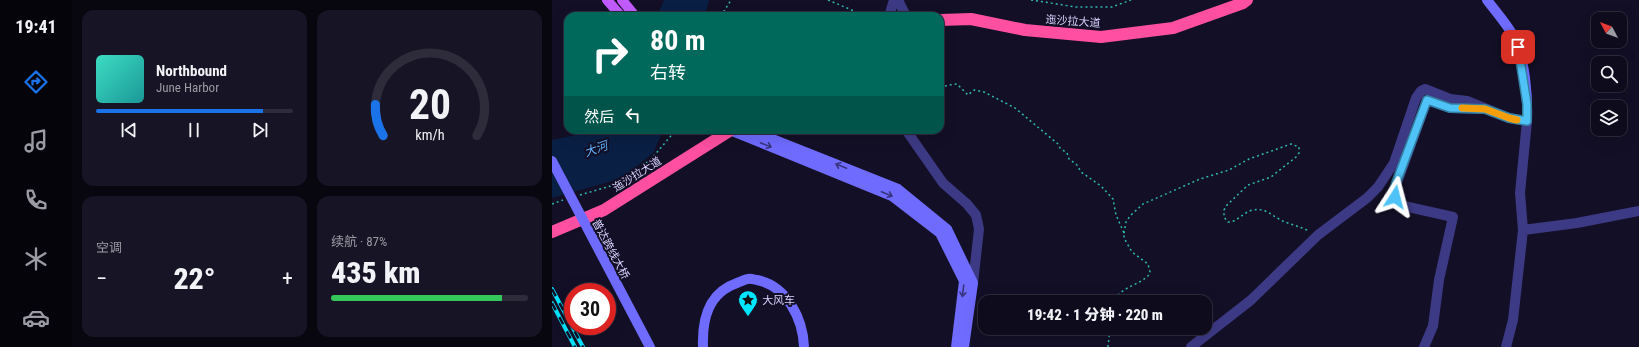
<!DOCTYPE html>
<html lang="zh">
<head>
<meta charset="utf-8">
<style>
	:root { --surface:#0e0b1c; --page:#171425; --text:#f1f3f6; --muted:#9b9ba3; --line:#2e2b3b; --accent:#1a73e8 }
	body { margin:0; font-family:"Roboto Condensed","Noto Sans SC",sans-serif; background:var(--page); color:var(--text); height:100vh; display:flex; flex-direction:column; font-size:15px; white-space:nowrap }
	* { box-sizing:border-box; margin:0 }
	p { font-size:13px; color:var(--muted) }
	.icon { flex:none; width:22px; height:22px; fill:none; stroke:currentColor; stroke-width:2; stroke-linecap:round; stroke-linejoin:round }
	.map { position:relative; flex:1; overflow:hidden }
	.sheet { display:flex; flex-direction:column; gap:10px; padding:10px; background:#08060f; width:480px }
	.sheet>* { flex:none }
	.guide { position:absolute; left:12px; top:12px; width:380px; height:122px; border-radius:12px; box-shadow:0 4px 16px #0002,0 0 0 1px var(--line); background:#00695c; color:#fff; overflow:hidden }
	.needle { width:26px; rotate:311deg }
	.fabs { position:absolute; left:1039px; top:12px; display:grid; gap:8px }
	.fabs a { display:grid; place-items:center; width:36px; height:36px; border-radius:8px; background:var(--surface); box-shadow:0 4px 16px #0002,0 0 0 1px var(--line); font-size:20px }
	.speed { position:absolute; left:12px; top:283px; display:flex; gap:8px; font-size:20px; font-weight:700; text-align:center }
	.speed>* { display:grid; place-content:center; width:52px; height:52px; border-radius:50%; background:var(--surface); box-shadow:0 4px 16px #0002,0 0 0 1px var(--line); line-height:1 }
	.speed .limit { border:6px solid #d22; background:#fff; color:#111 }
	.pin { position:absolute; display:grid; place-items:center; width:34px; height:34px; color:#fff; margin:-17px; border-radius:8px; box-shadow:0 2px 6px #0006 }
	.me { position:absolute; width:44px; margin:-22px; rotate:9deg; stroke-linejoin:round; filter:drop-shadow(0 0 3px #0008) }
	.turn { display:flex; align-items:center; gap:14px; height:84px; padding:0 20px; font-size:18px }
	.turn .icon { width:52px; height:52px; stroke-width:2.5 }
	.turn b { display:block; font-size:28px; line-height:34px }
	.then { display:flex; align-items:center; height:38px; padding:0 20px; background:#0003; gap:8px; font-size:15px }
	.big { font-size:30px; font-weight:800; line-height:1.1 }
	.sheet .card { flex:1; display:flex; flex-direction:column; justify-content:center; gap:6px; min-width:0; padding:0 14px; border-radius:12px; background:var(--page) }
	.sheet .dial { align-items:center; gap:0 }
	.dial svg { height:104px; overflow:visible; fill:none; stroke:var(--line); stroke-width:7; stroke-linecap:round; text-anchor:middle }
	.dial text { fill:var(--text); stroke:none }
	.song { display:flex; align-items:center; gap:12px }
	.cover { width:48px; height:48px; border-radius:6px; background:linear-gradient(135deg,hsl(170 70% 55%),hsl(180 70% 35%)) }
	.played { height:4px; border-radius:2px; background:linear-gradient(90deg,var(--accent) 85%,var(--line) 85%) }
	.keys { display:flex; justify-content:space-around; direction:ltr }
	.heat { display:flex; justify-content:space-between; align-items:center; font-size:22px; direction:ltr }
	.charge { height:6px; border-radius:3px; background:linear-gradient(90deg,#34c759 87%,var(--line) 0) }
	.sheet .tiles { flex:1; display:grid; gap:10px; grid-template-columns:repeat(2,1fr) }
	.trip { position:absolute; left:426px; top:295px; width:234px; height:40px; border-radius:12px; background:var(--surface); box-shadow:0 4px 16px #0002,0 0 0 1px var(--line); font-weight:800; line-height:40px; text-align:center }
	main { display:flex; flex:1; min-height:0 }
	.dock { display:flex; flex-direction:column; width:72px; justify-content:space-around; align-items:center; background:#06040b; color:var(--muted) }
	.dock .icon { width:28px; height:28px }
	.dock .active { color:var(--accent) }
	.dock b { font-size:18px; color:var(--text) }
	.map>svg:first-child { display:block }
	.water { fill:#0a1f44 }
	.lines { fill:none; stroke-linecap:round; stroke-linejoin:round }
	.path { stroke:#2fb8b0; stroke-width:1.5; stroke-dasharray:2 3; stroke-linecap:butt }
	.street { stroke:#3d3a85; stroke-width:10 }
	.secondary { stroke:#6f6bff; stroke-width:10 }
	.primary { stroke:#c25bff; stroke-width:10 }
	.highway { stroke:#ff4fa3; stroke-width:12 }
	.rail-casing { stroke:#00e5ff; stroke-width:4 }
	.rail { stroke:#130f26; stroke-width:2.5; stroke-dasharray:8; stroke-linecap:butt }
	.secondary-bridge { stroke:#6f6bff; stroke-width:10 }
	.oneway { stroke:#38347d }
	.route-casing { stroke:#337fa1; stroke-width:10 }
	.route { stroke:#4fc3f7; stroke-width:7 }
	.slow { stroke:#f59e0b; stroke-width:7 }
	.labels { text-anchor:middle; stroke-width:4; stroke-linejoin:round; paint-order:stroke }
	.street-label { font-size:11px; fill:#d9d4ff; stroke:#130f26 }
	.poi-label { font-size:11px; fill:#d9d4ff; stroke:#130f26; text-anchor:start }
	.water-label { font-size:12px; font-style:italic; fill:#62b6ff; stroke:#130f26 }
</style>
</head>
<body>
<main>
<nav class="dock">
<b>19:41</b>
<svg class="icon active" aria-label="directions" viewBox="0 0 24 24"><path d="M12 3l9 9-9 9-9-9zM9 14v-3h6M13 9l2 2-2 2"/></svg>
<svg class="icon" aria-label="music" viewBox="0 0 24 24"><path d="M9 18V5l10-2v13"/><circle cx="6" cy="18" r="3"/><circle cx="16" cy="16" r="3"/></svg>
<svg class="icon" aria-label="phone" viewBox="0 0 24 24"><path d="M5 4h4l2 5-3 2q2 4 5 5l2-3 5 2v4C11 20 4 13 5 4z"/></svg>
<svg class="icon" aria-label="climate" viewBox="0 0 24 24"><path d="M12 3v18M4 7l16 10M4 17L20 7"/></svg>
<svg class="icon" aria-label="car" viewBox="0 0 24 24"><path d="M5 17H2v-5l4-1 3-4h7l3 4 3 1v5h-3M9 17h6M6 11h13"/><circle cx="7" cy="17" r="2"/><circle cx="17" cy="17" r="2"/></svg>
</nav>
<section class="sheet">
<div class="tiles">
<div class="card">
<div class="song"><i class="cover"></i><div><b>Northbound</b><p>June Harbor</p></div></div>
<div class="played"></div>
<div class="keys"><svg class="icon" aria-label="previous" viewBox="0 0 24 24"><path d="M18 5L8 12l10 7zM5 5v14"/></svg><svg class="icon" aria-label="pause" viewBox="0 0 24 24"><path d="M8 5v14M16 5v14"/></svg><svg class="icon" aria-label="next" viewBox="0 0 24 24"><path d="M6 5l10 7-10 7zM19 5v14"/></svg></div>
</div>
<div class="card dial"><svg viewBox="0 0 100 80">
<path d="M14 69A42 42 0 1 1 86 69"/>
<path d="M14 69A42 42 0 0 1 8 45" stroke="#1a73e8"/>
<text x="50" y="56" font-size="32" font-weight="700">20</text>
<text x="50" y="72" font-size="11">km/h</text>
</svg></div>
<div class="card"><p>空调</p>
<div class="heat"><a>−</a><b class="big">22°</b><a>+</a></div>
</div>
<div class="card"><p>续航 · 87%</p><b class="big">435 km</b><div class="charge"></div></div>
</div>
</section>
<div class="map">
<svg width="1087" height="347" viewBox="0 0 1087 347">
	<rect width="100%" height="100%" fill="#130f26"/>
	<!-- water -->
	<path class="water" d="M112,0H157L153,16H105Z
		M48,130H111L102,152L76,174L60,181L0,198V140Z"/>
	<g class="lines">
		<!-- path -->
		<path class="path" d="M276,0L314,16
			M479,0L524,7H560L579,0
			M169,16L179,0
			M388,85L395,86L397,85L405,84L416,95L422,90L432,92L463,108L506,144L508,148L515,153L517,159L525,165L529,172L549,186L561,199L564,215L572,233V238L580,252L596,264L598,272L596,276C585,286 568,287 562,302
			M28,195L72,182L100,158L124,130
			M0,204L11,200
			M572,233L574,222L578,216L591,204L648,179L677,170L697,159L739,144L747,147V153L744,157L719,177L696,185L675,205L672,210V217L676,222C686,222 691,212 701,210C714,207 722,218 733,222C741,225 749,227 757,231
			M556,347L558,328"/>
		<!-- street -->
		<path class="street" d="M346,0L354,16
			M337,16L342,0
			M354,130L391,183L415,204L424,215L427,229L421,283
			M971,230L1025,223L1087,211
			M639,347L699,300L766,235L815,198L826,187L842,163L864,98L869,91L873,89L898,99L915,101L957,118L975,121L968,193L971,230L961,320L954,347
			M872,347L881,326L887,280L901,217L852,206C846,202 843,198 842,191L875,100L898,108L927,109"/>
		<!-- secondary -->
		<path class="secondary" d="M935,0C944,12 955,24 962,37C973,58 976,98 975,121
			M178,130L340,196L388,233L412,281L404,347
			M198,130L346,189L395,229L421,283L412,347
			M151,347C150,319 156,293 185,283C188,282 193,279 196,279C199,278 203,280 205,280C235,286 251,319 252,347"/>
		<!-- primary -->
		<path class="primary" d="M55,0L69,16
			M70,0L83,16"/>
		<!-- highway -->
		<path class="highway" d="M388,20L419,19L473,30L549,37L621,28L691,3L695,0
			M0,232L52,210L179,130"/>
		<defs>
			<path id="rail" d="M0,289L31,347
				M0,303L23,347"/>
		</defs>
		<!-- rail casing -->
		<use href="#rail" class="rail-casing"/>
		<!-- rail -->
		<use href="#rail" class="rail"/>
		<!-- secondary-bridge -->
		<path class="secondary-bridge" d="M0,161L98,347"/>
	</g>
	<!-- one-way arrows -->
	<defs><path id="oneway-shaft" d="M-6 0H5M1.5-3L5.5 0L1.5 3" fill="none" stroke-width="1.6" stroke-linecap="round" stroke-linejoin="round"/></defs>
	<g class="oneway">
		<use href="#oneway-shaft" transform="translate(214 145) rotate(22)"/>
		<use href="#oneway-shaft" transform="translate(289 166) rotate(-158)"/>
		<use href="#oneway-shaft" transform="translate(335 194) rotate(23)"/>
		<use href="#oneway-shaft" transform="translate(411 291) rotate(97)"/>
	</g>
	<g class="lines">
		<defs>
			<path id="route" d="M843,197L842,191L844,183L875,100L898,108L933,109L957,118L975,121V104L966,47"/>
		</defs>
		<!-- route casing -->
		<use href="#route" class="route-casing"/>
		<!-- route -->
		<use href="#route" class="route"/>
		<!-- slow -->
		<path class="slow" d="M910,108L933,109L957,118L965,120"/>
	</g>
	<!-- icons -->
	<defs>
		<symbol id="sight-pin" viewBox="-11 -11 22 30"><path d="M0 17L-7.5 6A9.5 9.5 0 1 1 7.5 6Z" fill="#00e5ff" stroke="#130f26"/><path d="M0-6L1.8-2.2L6-1.7L2.9 1.2L3.7 5.4L0 3.3L-3.7 5.4L-2.9 1.2L-6-1.7L-1.8-2.2Z" fill="#111"/></symbol>
	</defs>
	<g fill-rule="evenodd">
		<use href="#sight-pin" x="185" y="289" width="22" height="30"/>
	</g>
	<g class="labels">
		<!-- street labels -->
		<g class="street-label">
			<text transform="translate(521 21) rotate(4)" y="4">迤沙拉大道</text>
			<text transform="translate(85 174) rotate(-32)" y="4">迤沙拉大道</text>
			<text transform="translate(59 249) rotate(62)" y="4">普达跨线大桥</text>
		</g>
		<!-- poi labels -->
		<g class="poi-label">
			<text x="210" y="304">大风车</text>
		</g>
		<!-- water labels -->
		<g class="water-label">
			<text transform="translate(44 149) rotate(-19)" y="4">大河</text>
		</g>
	</g>
</svg>
<div class="fabs">
<a><svg class="needle" viewBox="-14 -14 28 28"><path d="M0-13l5 13h-10z" fill="#e53935"/><path d="M0 13l5-13h-10z" fill="#9b9ba3"/></svg></a>
<a><svg class="icon" aria-label="search" viewBox="0 0 24 24"><circle cx="10" cy="10" r="6"/><path d="M15 15l6 6"/></svg></a>
<a><svg class="icon" aria-label="layers" viewBox="0 0 24 24"><path d="M12 4l9 5-9 5-9-5zM3 14l9 5 9-5"/></svg></a>
</div>
<div class="speed"><div class="limit">30</div></div>
<div class="pin" style="left:966px;top:47px;background:#d93025"><svg class="icon" aria-label="arrive" viewBox="0 0 24 24"><path d="M6 21V4h12l-3 4 3 4H6"/></svg></div>
<svg class="me" style="left:843px;top:197px" viewBox="-20 -20 40 40"><path d="M0-17L14 15 0 8-14 15z" fill="#4fc3f7" stroke="#fff" stroke-width="4"/></svg>
<div class="trip">19:42 · 1 分钟 · 220 m</div>
<div class="guide">
<div class="turn"><svg class="icon" aria-label="right" viewBox="0 0 24 24"><path d="M7 20v-9h11M14 6l5 5-5 5"/></svg><div><b>80 m</b>右转</div></div>
<div class="then">然后<svg class="icon" aria-label="left" viewBox="0 0 24 24"><path d="M17 20v-9H6M10 6l-5 5 5 5"/></svg></div>
</div>
</div>
</main>
</body>
</html>
